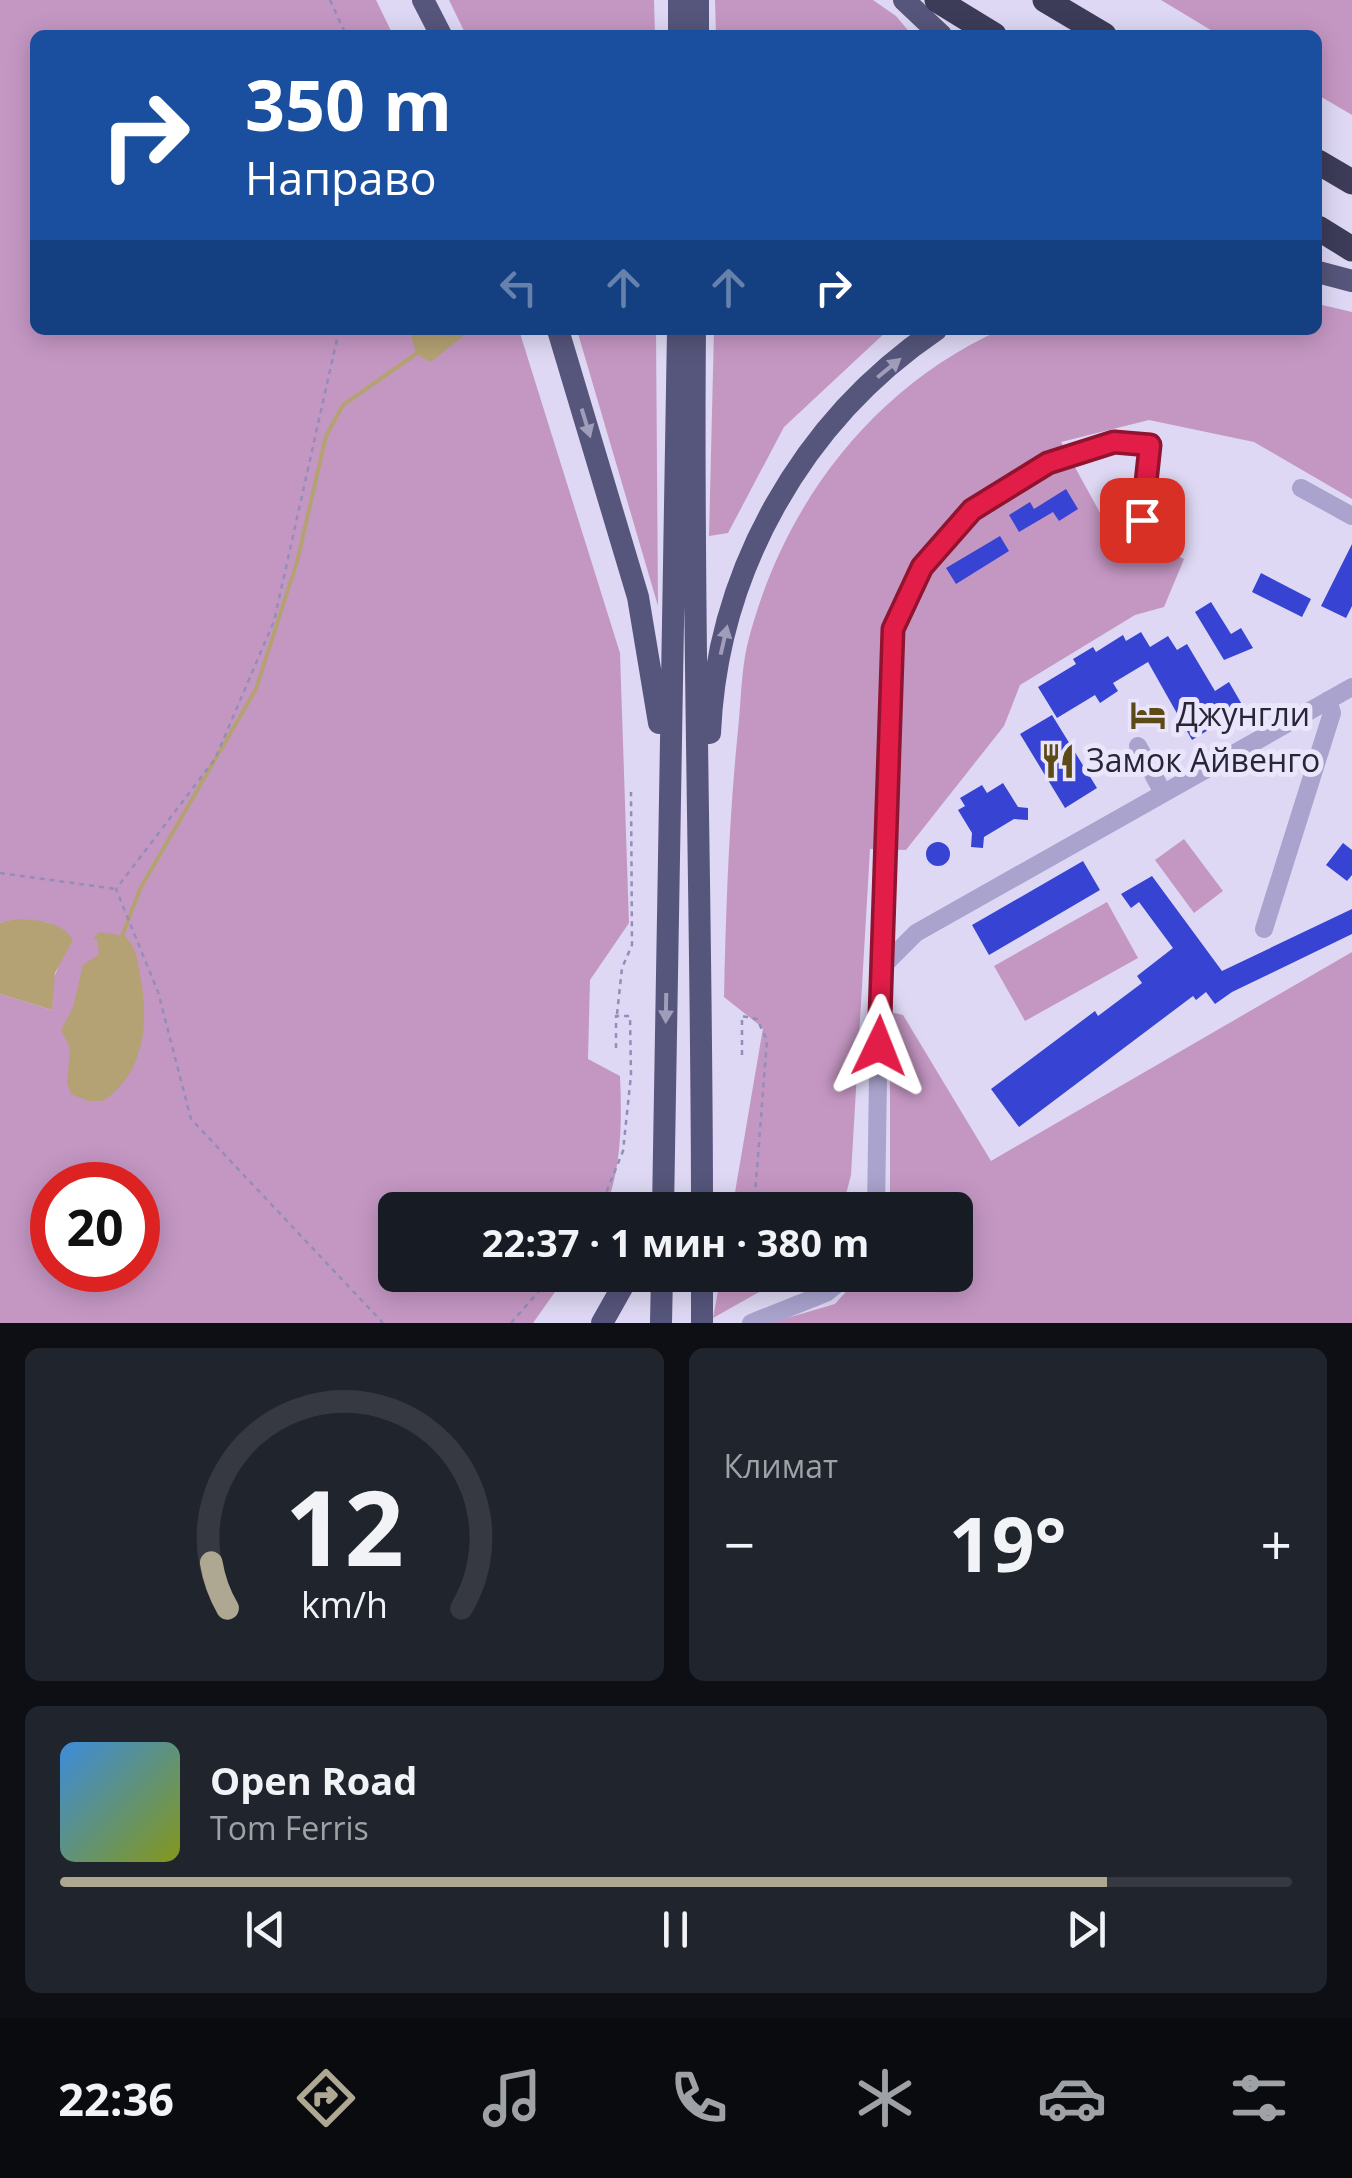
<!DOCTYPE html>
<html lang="ru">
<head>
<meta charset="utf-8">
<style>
	:root { --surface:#171b24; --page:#20242c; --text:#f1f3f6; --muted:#9ea1a6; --line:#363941; --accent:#aea792 }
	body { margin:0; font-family:"Open Sans",sans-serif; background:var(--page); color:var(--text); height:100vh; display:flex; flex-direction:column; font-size:38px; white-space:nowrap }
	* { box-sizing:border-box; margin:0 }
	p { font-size:32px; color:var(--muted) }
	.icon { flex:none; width:55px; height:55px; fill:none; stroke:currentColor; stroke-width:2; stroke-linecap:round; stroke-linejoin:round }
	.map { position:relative; height:1323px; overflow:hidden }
	.sheet { display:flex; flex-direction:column; gap:25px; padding:25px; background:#0d0f14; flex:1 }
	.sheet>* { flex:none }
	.top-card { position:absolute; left:30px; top:30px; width:1292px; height:305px; border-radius:15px; box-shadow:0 5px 25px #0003; background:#1a4fa0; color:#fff; overflow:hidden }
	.speed { position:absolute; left:30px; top:1162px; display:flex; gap:20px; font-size:50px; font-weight:700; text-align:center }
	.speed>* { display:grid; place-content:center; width:130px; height:130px; border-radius:50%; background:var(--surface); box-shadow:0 5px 25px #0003; line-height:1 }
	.speed .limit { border:15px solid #d22; background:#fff; color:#111 }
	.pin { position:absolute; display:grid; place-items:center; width:85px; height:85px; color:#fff; margin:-42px; border-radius:20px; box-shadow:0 5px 15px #0006 }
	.me { position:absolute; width:110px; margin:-55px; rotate:2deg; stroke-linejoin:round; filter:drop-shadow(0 0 8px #0008) }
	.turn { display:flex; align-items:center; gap:35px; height:210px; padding:0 50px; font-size:45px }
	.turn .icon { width:130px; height:130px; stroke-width:2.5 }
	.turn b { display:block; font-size:70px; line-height:85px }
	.lanes { display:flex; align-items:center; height:95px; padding:0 50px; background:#0003; justify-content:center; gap:50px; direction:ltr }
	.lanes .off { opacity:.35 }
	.big { font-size:75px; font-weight:700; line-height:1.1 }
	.sheet .widget { flex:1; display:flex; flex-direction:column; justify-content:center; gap:15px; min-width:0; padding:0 35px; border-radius:15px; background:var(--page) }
	.sheet .dial { align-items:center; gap:0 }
	.dial svg { height:260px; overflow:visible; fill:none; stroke:var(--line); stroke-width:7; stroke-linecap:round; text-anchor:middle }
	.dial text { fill:var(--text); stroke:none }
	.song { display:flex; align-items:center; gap:30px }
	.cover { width:120px; height:120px; border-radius:15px; background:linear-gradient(135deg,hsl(210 70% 55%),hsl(70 70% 35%)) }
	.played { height:10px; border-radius:5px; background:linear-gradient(90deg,var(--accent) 85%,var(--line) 85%) }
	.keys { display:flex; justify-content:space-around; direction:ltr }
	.heat { display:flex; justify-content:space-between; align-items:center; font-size:55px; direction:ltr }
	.sheet .tiles { flex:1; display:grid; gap:25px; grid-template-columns:1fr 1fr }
	.widget:last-child { grid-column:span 2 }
	.trip { position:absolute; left:378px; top:1192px; width:595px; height:100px; border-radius:15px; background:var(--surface); box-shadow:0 5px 25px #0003; font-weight:700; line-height:100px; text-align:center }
	.tab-bar { display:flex; height:160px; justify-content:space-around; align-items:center; background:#090b0e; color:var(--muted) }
	.tab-bar .icon { width:70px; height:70px }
	.tab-bar .active { color:var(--accent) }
	.tab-bar b { font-size:45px; color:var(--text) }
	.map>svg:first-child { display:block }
	.green { fill:#c497c3; fill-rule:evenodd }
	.water { fill:#b4a274 }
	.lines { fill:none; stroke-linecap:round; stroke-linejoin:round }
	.stream { stroke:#b4a274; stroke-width:4 }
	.building { fill:#3743d3 }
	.path { stroke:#928db9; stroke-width:2.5; stroke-dasharray:5 5; stroke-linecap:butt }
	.minor { stroke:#a9a3cd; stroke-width:18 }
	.major { stroke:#56557b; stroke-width:22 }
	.highway { stroke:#3c3c59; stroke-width:25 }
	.oneway { fill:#a09dbb }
	.route-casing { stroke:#92132f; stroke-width:25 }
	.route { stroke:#e11d48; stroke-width:18 }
	.labels { text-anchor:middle; stroke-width:10; stroke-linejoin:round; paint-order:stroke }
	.poi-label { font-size:32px; fill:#262637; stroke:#eae5fb; text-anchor:start }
</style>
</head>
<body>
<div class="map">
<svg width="1352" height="1323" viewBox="0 0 1352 1323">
	<rect width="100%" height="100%" fill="#ded8f4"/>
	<!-- green -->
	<path class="green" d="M0,0H376L393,35H35V330H519L620,653L629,923L590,980L588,1059L620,1076C622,1121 622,1167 605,1210H395V1275H567L533,1323H0V994L52,1010L53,980L59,965L50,923L26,920L0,923ZM52,1185H138V1270H52Z
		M449,0H654L655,35H466Z
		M715,0H873L896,16L912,35H716Z
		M1161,0H1352V115L1318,95V35H1219Z
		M1318,304L1352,312V499L1254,442L1149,420L1061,442L1114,538L1135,548L1144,541L1184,559L1164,607L1135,615L1020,685L1004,726L906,850L870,849L851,1175L842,1210H732L763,1028L724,997C726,907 729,819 738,730C741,703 741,673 747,646C781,508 870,389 1000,330H1318Z
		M577,330H656L658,606Z
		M714,330H888L784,427L728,533L709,536Z
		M1184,839L1223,891L1194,913L1155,860Z
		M1107,902L1138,958L1025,1021L994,966Z
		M1352,952V1323H770L835,1304L861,1275H955V1210H890V1012L903,1015L991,1161Z
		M721,1275H789L713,1318Z"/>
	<!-- water -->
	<path class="water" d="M414,330H471L431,362L416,354L411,334Z
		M17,919C37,920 62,921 73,940L55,973L52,1010L0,994V923Z
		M99,932L125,936C139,951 137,962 141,980C149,1024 144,1074 103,1101H88L71,1094L67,1083L70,1048L61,1030L73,1007L83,965L99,954L97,940L93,939Z"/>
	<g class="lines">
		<!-- stream -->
		<path class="stream" d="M122,936L140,889L256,689L297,562L326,436L343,405L416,354"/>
	</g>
	<!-- building -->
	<path class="building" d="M1066,489L1078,509L1059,521L1053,512L1019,532L1009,515L1030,502L1034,509Z
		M1000,536L1009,551L956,584L946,568Z
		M1352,544V606L1346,618L1321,606Z
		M1261,573L1311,599L1302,617L1252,592Z
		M1211,602L1231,634L1241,628L1253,648L1224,660L1195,612Z
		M1141,632L1150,647L1168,636L1177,650L1187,644L1215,691L1229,682L1244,708L1192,740L1148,662L1113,683L1118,691L1100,703L1095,695L1057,718L1038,687L1076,664L1073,659L1093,647L1096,652L1123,635L1126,641Z
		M1052,715L1097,788L1065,808L1020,734Z
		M1003,783L1018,807L1028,808V820L1014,819L984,837L983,848L971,847L972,833L958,810L965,806L960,798L982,785L987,793Z
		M926 854a12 12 0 1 1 24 0a12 12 0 1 1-24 0Z
		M1343,843L1352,850V875L1347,881L1326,865Z
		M1083,861L1100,890L989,955L972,925Z
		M1152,876L1222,971L1352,909V934L1232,992L1215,1004L1206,992L1196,1000L1193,996L1019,1127L991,1089L1095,1011L1098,1016L1142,983L1137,976L1173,948L1139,902L1131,908L1121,894Z"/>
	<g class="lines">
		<!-- path -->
		<path class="path" d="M330,0L346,35
			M339,330L274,621L215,759L116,889L158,992L191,1119L383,1323
			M0,873L116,889
			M617,1014L622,968L632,945L631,792
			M742,1055V1016L757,1019L767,1040L754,1207L757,1210
			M599,1210L623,1151L631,1075L630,1016H616V1053
			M511,1323L553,1275"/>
		<!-- minor -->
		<path class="minor" d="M1301,488L1352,516
			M1138,746L1163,793
			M1264,929L1332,713L1328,700
			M884,965L893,629L921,567L973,510L1048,463L1113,442L1150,445L1142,520
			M876,1210L879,1011L884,965L916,933L1352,687
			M751,1323L826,1293L848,1275"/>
		<!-- major -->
		<path class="major" d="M423,0L441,35
			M904,0L941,35
			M679,35V0
			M698,35V0
			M1318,272L1352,281
			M558,330L638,597L659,723
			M695,330C692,623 702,917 702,1210
			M710,733C717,571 802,421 936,330
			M663,1210L678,330
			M602,1323L629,1275
			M661,1323L662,1275
			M702,1323V1275"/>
		<!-- highway -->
		<path class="highway" d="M937,0L994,35
			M1045,0L1104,35
			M1318,162L1352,182
			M1318,228L1352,249"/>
	</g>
	<!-- one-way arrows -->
	<defs><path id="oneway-solid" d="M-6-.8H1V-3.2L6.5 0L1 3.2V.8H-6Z" transform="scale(2.5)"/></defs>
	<g class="oneway">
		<use href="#oneway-solid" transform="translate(889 368) rotate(-39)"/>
		<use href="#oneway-solid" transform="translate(586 423) rotate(73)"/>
		<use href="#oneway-solid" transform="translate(724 640) rotate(-77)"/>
		<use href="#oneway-solid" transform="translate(666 1008) rotate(91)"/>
	</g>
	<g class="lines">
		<defs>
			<path id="route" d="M879,1046L893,629L922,567L972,510L1048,463L1114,442L1150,445L1142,520"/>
		</defs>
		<!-- route casing -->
		<use href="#route" class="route-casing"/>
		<!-- route -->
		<use href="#route" class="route"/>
	</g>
	<!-- icons -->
	<defs>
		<symbol id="hotel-bare" viewBox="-9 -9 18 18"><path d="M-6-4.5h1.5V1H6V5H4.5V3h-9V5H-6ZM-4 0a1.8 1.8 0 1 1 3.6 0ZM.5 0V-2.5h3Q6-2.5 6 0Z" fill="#5d4b17" stroke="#eae5fb" stroke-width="2.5" paint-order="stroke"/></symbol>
		<symbol id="restaurant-bare" viewBox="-9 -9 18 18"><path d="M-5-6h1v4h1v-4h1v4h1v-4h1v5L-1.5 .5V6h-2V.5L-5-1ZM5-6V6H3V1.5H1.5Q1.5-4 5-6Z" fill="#5d4b17" stroke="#eae5fb" stroke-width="2.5" paint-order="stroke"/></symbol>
	</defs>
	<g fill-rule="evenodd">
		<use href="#hotel-bare" x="1123" y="690" width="50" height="50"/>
		<use href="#restaurant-bare" x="1033" y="736" width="50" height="50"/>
	</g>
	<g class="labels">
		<!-- poi labels -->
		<g class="poi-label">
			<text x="1176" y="726">Джунгли</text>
			<text x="1086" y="772">Замок Айвенго</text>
		</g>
	</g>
</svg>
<div class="speed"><div class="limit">20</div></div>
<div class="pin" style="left:1142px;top:520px;background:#d93025"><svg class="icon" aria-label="arrive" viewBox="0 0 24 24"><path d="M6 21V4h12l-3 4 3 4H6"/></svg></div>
<svg class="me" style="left:879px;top:1046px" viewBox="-20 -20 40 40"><path d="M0-17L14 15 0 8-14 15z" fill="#e11d48" stroke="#fff" stroke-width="4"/></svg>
<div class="trip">22:37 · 1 мин · 380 m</div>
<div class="top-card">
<div class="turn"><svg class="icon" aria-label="right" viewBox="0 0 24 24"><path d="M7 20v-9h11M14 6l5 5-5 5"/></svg><div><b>350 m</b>Направо</div></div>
<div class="lanes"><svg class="icon off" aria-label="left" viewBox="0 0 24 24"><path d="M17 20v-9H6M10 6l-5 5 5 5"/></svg><svg class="icon off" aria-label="ahead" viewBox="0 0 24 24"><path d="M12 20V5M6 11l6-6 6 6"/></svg><svg class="icon off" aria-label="ahead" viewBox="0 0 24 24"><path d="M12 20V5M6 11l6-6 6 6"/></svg><svg class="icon" aria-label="right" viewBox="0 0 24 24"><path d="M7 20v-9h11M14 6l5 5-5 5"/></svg></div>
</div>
</div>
<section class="sheet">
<div class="tiles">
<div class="widget dial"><svg viewBox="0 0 100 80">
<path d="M14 69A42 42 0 1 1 86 69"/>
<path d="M14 69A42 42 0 0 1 9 55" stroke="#aea792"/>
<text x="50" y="56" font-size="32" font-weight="700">12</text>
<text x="50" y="72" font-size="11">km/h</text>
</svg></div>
<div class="widget"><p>Климат</p>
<div class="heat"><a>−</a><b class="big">19°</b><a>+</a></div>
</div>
<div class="widget">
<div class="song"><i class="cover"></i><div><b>Open Road</b><p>Tom Ferris</p></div></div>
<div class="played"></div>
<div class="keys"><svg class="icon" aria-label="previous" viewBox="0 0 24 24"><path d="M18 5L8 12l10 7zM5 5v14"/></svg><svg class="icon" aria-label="pause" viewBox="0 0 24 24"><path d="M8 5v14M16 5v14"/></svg><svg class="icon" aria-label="next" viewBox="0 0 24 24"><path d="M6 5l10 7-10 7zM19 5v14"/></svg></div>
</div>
</div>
</section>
<nav class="tab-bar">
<b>22:36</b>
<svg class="icon active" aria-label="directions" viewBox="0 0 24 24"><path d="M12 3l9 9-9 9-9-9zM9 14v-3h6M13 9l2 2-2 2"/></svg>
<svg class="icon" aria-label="music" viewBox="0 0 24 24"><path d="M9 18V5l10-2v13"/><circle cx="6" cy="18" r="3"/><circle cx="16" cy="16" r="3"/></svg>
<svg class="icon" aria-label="phone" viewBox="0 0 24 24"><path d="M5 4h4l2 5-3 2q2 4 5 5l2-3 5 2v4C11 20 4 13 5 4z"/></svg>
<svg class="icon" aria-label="climate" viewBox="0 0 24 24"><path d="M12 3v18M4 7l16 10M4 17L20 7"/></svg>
<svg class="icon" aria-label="car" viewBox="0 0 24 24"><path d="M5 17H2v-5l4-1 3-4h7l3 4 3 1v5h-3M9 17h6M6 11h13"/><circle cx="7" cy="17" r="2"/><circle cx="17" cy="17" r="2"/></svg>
<svg class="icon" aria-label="filters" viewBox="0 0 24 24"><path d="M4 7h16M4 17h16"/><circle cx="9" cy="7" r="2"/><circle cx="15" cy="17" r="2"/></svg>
</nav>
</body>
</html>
